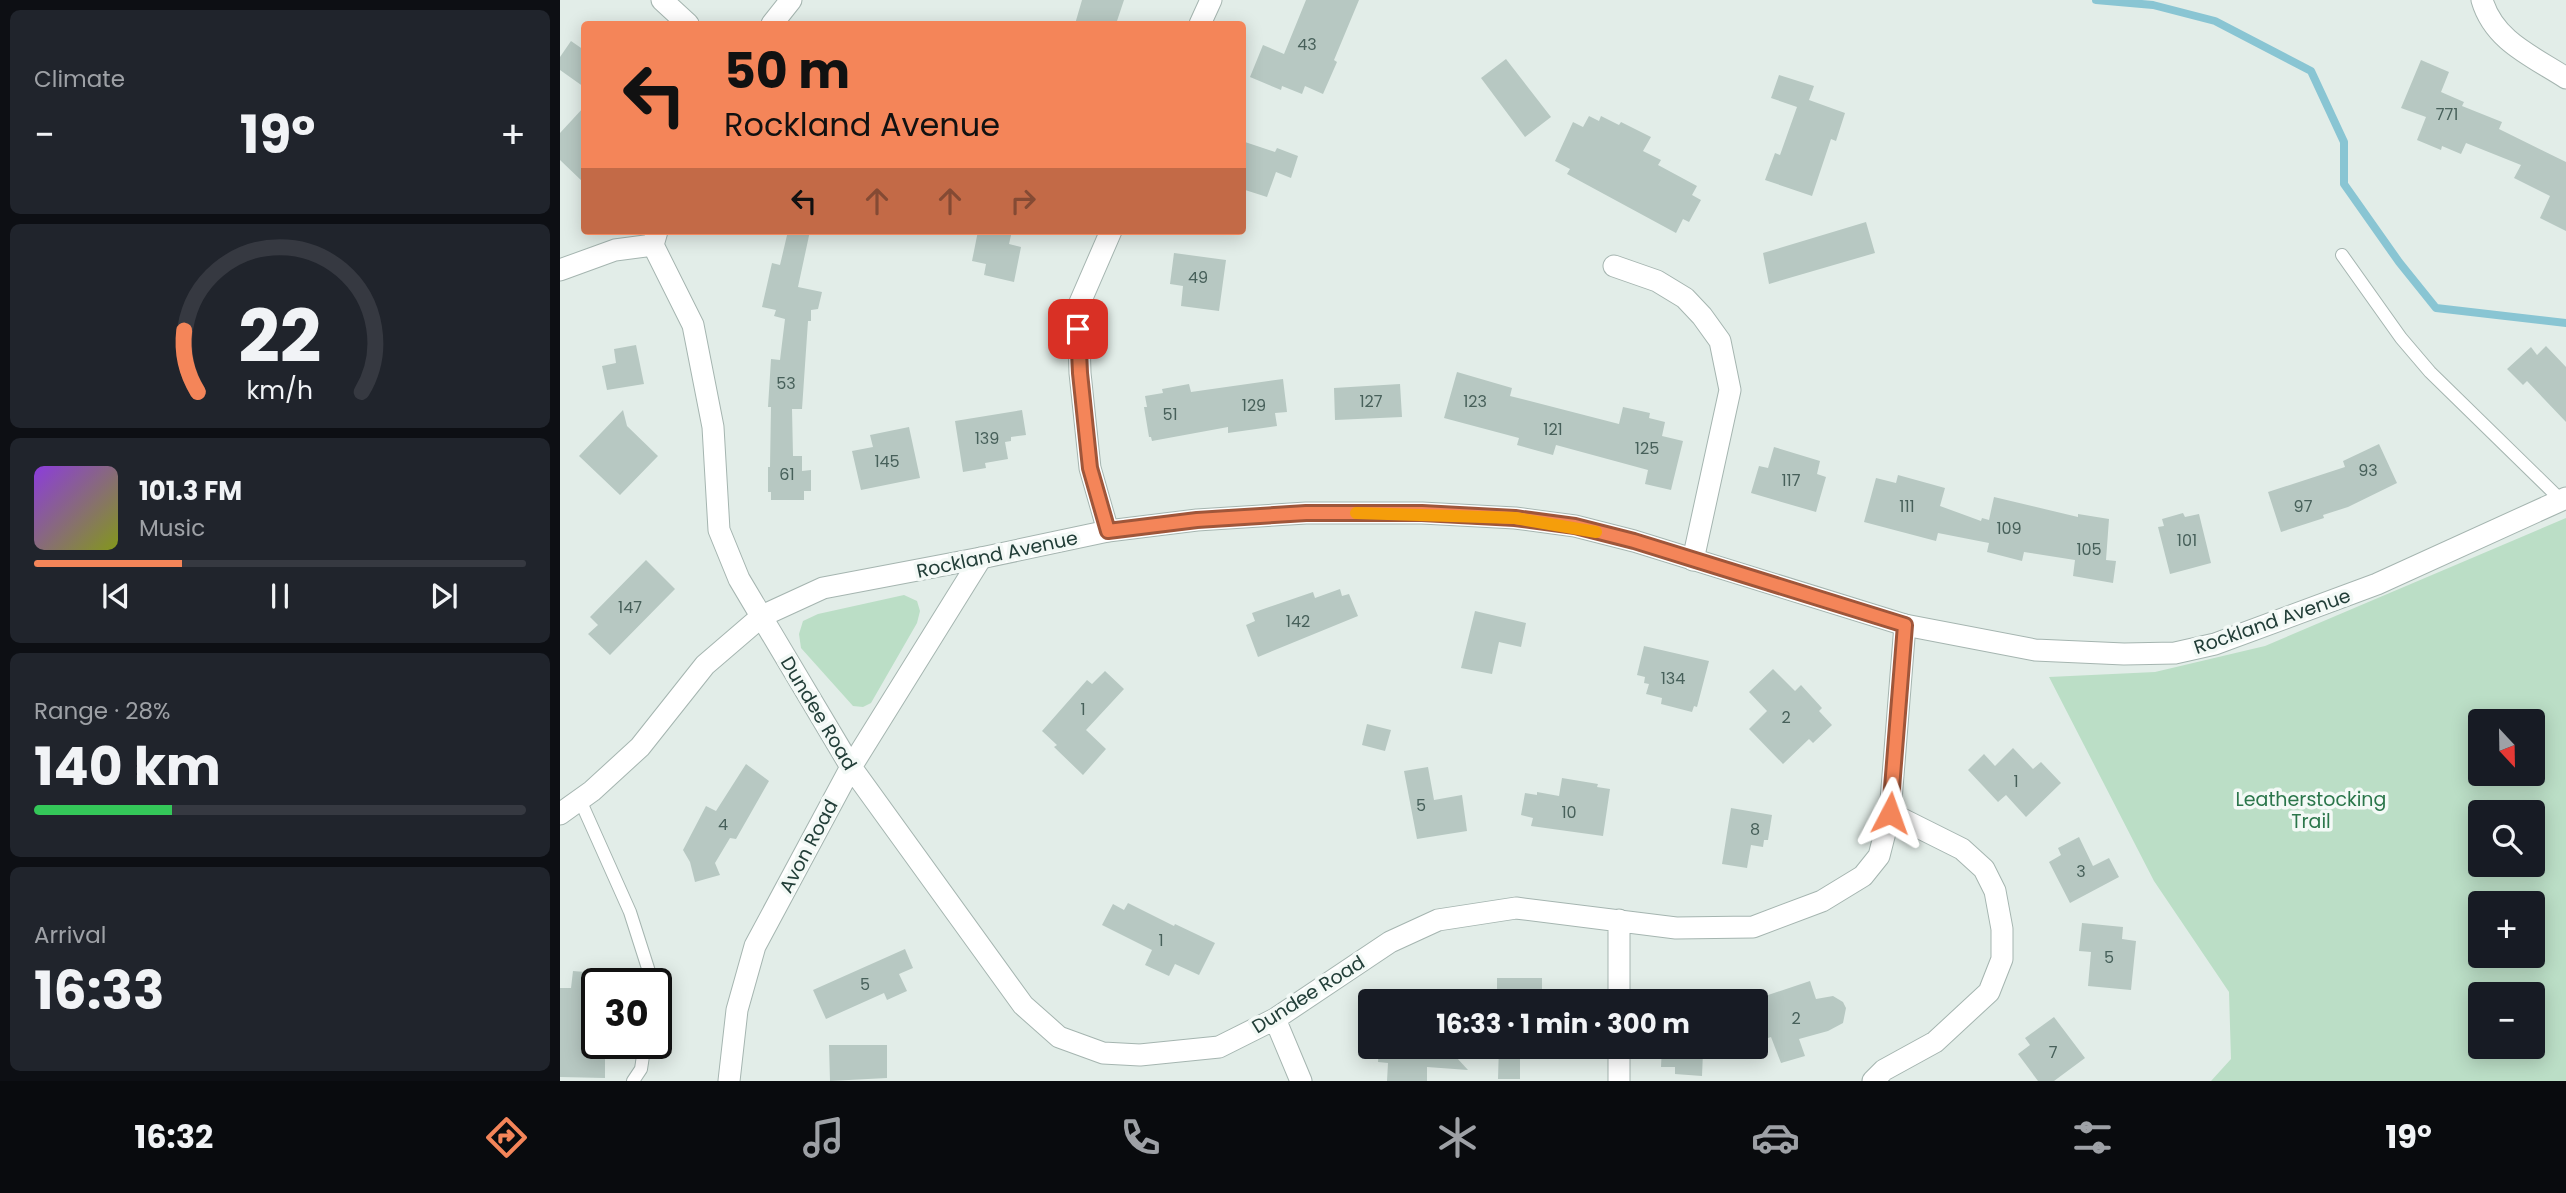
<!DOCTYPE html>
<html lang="en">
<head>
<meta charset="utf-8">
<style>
	:root { --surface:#171b24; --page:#20242c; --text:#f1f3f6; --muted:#9ea1a6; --line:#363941; --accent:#f48559 }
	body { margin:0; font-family:Poppins,sans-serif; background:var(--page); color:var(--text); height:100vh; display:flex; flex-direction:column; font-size:26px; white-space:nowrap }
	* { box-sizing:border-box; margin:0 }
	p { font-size:23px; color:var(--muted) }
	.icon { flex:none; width:38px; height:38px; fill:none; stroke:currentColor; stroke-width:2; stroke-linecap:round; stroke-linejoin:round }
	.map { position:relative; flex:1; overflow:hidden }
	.sheet { display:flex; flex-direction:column; gap:10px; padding:10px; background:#0d0f14; width:560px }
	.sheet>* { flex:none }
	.guide { position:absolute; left:21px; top:21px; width:665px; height:214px; border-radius:7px; box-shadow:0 4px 18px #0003; background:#f48559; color:#111; overflow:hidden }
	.needle { width:46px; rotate:158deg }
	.tools { position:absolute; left:1908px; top:709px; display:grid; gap:14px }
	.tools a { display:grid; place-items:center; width:77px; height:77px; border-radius:7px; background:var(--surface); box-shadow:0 4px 18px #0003; font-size:35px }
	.speed { position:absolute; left:21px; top:968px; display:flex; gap:14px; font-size:35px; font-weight:700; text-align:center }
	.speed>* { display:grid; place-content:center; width:91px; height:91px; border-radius:50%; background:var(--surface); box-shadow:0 4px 18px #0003; line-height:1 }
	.speed .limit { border:4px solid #111; border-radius:10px; background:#fff; color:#111 }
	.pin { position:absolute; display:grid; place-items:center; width:60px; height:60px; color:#fff; margin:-30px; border-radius:14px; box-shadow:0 4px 10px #0006 }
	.me { position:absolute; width:77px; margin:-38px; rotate:4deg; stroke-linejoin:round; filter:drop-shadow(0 0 5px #0008) }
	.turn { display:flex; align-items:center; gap:24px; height:147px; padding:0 28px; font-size:32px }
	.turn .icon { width:91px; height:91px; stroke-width:2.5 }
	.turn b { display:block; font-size:49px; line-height:60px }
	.lanes { display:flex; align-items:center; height:66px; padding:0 28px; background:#0003; justify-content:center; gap:35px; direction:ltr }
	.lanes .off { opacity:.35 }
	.big { font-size:52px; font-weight:700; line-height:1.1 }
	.sheet .tile { flex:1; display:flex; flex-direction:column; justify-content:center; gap:10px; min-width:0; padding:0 24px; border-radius:10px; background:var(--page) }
	.sheet .dial { align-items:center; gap:0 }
	.dial svg { height:182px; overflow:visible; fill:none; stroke:var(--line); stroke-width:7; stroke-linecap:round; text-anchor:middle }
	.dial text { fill:var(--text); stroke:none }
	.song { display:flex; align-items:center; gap:21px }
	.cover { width:84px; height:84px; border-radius:10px; background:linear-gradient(135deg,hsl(270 70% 55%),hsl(70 70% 35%)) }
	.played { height:7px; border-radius:4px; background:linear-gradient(90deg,var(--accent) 30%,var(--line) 30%) }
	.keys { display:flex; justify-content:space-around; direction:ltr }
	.heat { display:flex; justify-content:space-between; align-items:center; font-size:38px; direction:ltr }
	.charge { height:10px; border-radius:5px; background:linear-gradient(90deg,#34c759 28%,var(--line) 0) }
	.trip { position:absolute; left:798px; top:989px; width:410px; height:70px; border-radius:7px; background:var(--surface); box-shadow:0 4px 18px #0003; font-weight:700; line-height:70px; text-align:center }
	.menu { display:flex; height:112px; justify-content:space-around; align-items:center; background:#090b0e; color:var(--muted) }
	.menu .icon { width:49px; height:49px }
	.menu .current { color:var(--accent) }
	.menu b { font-size:32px; color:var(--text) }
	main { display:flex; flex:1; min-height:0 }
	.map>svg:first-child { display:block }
	.green { fill:#bbdec6; fill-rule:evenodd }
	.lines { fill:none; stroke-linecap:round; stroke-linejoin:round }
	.stream { stroke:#89c5d3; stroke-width:8 }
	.building { fill:#b7c8c2 }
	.service-casing { stroke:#a5b5b0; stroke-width:14 }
	.minor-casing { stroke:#a5b5b0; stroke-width:23 }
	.tertiary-casing { stroke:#a5b5b0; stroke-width:23 }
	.service { stroke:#fff; stroke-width:12 }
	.minor { stroke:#fff; stroke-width:21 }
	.tertiary { stroke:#fff; stroke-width:21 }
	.route-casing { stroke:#9f563a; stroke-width:18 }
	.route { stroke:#f48559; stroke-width:12 }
	.slow { stroke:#f59e0b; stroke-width:12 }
	.labels { text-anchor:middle; stroke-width:7; stroke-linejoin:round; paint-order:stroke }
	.number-label { font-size:16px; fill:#47605a }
	.street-label { font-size:19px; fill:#223e38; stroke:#f3f9f6 }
	.park-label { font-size:19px; fill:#2b764b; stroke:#f3f9f6 }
</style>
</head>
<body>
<main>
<section class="sheet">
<div class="tile"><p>Climate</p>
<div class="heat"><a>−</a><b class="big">19°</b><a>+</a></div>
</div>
<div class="tile dial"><svg viewBox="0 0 100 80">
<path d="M14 69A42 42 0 1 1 86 69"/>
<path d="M14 69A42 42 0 0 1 8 42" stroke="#f48559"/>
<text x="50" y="56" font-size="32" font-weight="700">22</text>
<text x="50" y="72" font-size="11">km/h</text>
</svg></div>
<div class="tile">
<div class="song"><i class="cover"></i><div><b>101.3 FM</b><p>Music</p></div></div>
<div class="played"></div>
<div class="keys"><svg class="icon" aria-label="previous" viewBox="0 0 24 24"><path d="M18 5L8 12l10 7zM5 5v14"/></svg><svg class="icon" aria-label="pause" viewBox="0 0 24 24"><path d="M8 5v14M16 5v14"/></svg><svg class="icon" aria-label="next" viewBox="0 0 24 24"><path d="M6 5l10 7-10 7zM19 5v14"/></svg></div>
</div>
<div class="tile"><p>Range · 28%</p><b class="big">140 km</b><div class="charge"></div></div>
<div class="tile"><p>Arrival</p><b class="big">16:33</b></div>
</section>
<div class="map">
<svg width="2006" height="1081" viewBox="0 0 2006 1081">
	<rect width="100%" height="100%" fill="#e2ede8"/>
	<!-- green -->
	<path class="green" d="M2006,518V1081H1651L1671,1059L1669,992L1594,881L1489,677L1595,672L1705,646ZM1920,721H1972V774H1920ZM1920,812H1972V864H1920ZM1920,903H1972V956H1920ZM1920,994H1972V1046H1920Z
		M344,595L357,601L360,611L357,623L311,703L303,707L293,706L241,648L239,634L243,621L258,614Z"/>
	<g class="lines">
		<!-- stream -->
		<path class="stream" d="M1536,0L1593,5L1655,21L1751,71L1784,142V184L1839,262L1876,308L2006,323"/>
	</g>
	<!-- building -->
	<path class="building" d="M522,0H564L556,24H515Z
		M746,0H799L774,60L777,62L763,94L745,86L742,94L722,86L721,90L690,77L703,45L724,54Z
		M11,41L24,50V87L0,70V57Z
		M946,59L991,117L965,137L921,78Z
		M1861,60L1889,72L1881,92L1904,102L1902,106L1942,122L1939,129L2006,162V231L1980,218L1990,196L1954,178L1961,165L1906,143L1901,154L1882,146L1881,150L1857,140L1866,117L1841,108Z
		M1219,75L1254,86L1249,100L1285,113L1276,141L1271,139L1252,196L1205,180L1215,153L1220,155L1237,107L1211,98Z
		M24,107V183L0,160V133Z
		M1029,116L1039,121L1041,116L1059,125L1061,122L1091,137L1083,151L1101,160L1098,165L1137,186L1132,195L1141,200L1129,222L1123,219L1116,233L1007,174L1010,169L995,161L1013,122L1023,127Z
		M682,141L715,152L717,148L738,156L731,178L716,172L707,197L682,189Z
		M1306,222L1315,253L1209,284L1203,253Z
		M228,231H250L238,287L262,292L258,309L251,310V321H248L242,409H232L233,456H242V471L251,470V491H244V500H211V492H208V467H210L211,407H208L211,359L220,360L225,319L214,316L216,310L202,307L212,263L220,265Z
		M418,231H452L449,244L461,247L454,282L424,275L426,264L412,261Z
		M614,253L666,260L659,311L621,306L623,286L610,284Z
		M76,345L84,384L47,390L42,366L56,363L54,349Z
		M1986,346L2006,367V422L1967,381L1963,385L1947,369L1971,347L1977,355Z
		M897,372L952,388L950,396L1059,424L1063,407L1090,413L1089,418L1105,422L1102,436L1123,441L1111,490L1085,484L1088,470L996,445L993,455L957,445L959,438L884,418Z
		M723,379L727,412L715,413L717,426L668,433V427L592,441L591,437H589L584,407H587L585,396L603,393L602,389L629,384L631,392Z
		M840,384L842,417L775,420L774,388Z
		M63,410L67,426L98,456L60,495L19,456Z
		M462,410L466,435L451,437V441L445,442L448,459L425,463L426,468L403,472L395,421Z
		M349,427L360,478L301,490L292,451L313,447L310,435Z
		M1819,444L1837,483L1788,507L1763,515L1764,518L1721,532L1708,492L1785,467L1783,461Z
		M1214,447L1260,461L1257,474L1266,477L1256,512L1191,493L1199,466L1208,468Z
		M1338,475L1385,488L1380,506L1421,521L1422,518L1429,520L1434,497L1518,517V514L1549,519L1546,560L1556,561L1553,583L1513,576L1515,560L1464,552L1462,561L1427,552L1429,543L1378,533L1376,541L1304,522L1316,478L1336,483Z
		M1623,513L1625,517L1639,514L1651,563L1610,574L1598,527L1604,526L1602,519Z
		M86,560L115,589L50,655L28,634L38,625L30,617Z
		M780,589L782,596L789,594L798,616L698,657L686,625L695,621L692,613L753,592L755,598Z
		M915,611L966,623L961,647L939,642L932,674L901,668Z
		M1084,646L1149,661L1137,707L1134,706L1132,712L1101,704L1102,698L1086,694L1089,684L1084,683L1085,677L1077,675Z
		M1213,669L1235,691L1241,685L1262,708L1259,711L1272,725L1253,743L1249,739L1223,764L1189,729L1207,711L1189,692Z
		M545,671L564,689L526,730L546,749L523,775L494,747L497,745L482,731L527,680L532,684Z
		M807,724L831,730L825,751L802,745Z
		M1453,748L1473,769L1481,762L1501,783L1466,817L1446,795L1438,802L1408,770L1424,754L1435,766Z
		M186,764L209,781L176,839L170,838L155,863L160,875L135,882L130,862L123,850L146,806L156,811Z
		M868,767L874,800L902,795L907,831L857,839L844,771Z
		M1002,778L1038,784L1037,787L1050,789L1043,836L971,826L973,818L961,815L965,793L977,795V792L999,796Z
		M1171,808L1212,815L1208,840H1204L1203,847L1191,845L1187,868L1162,864Z
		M1519,837L1533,866L1549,858L1559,877L1510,903L1489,862L1501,855L1498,848Z
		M568,903L614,926L615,924L655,943L639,975L615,964L609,976L585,965L592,950L542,925L553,904L564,910Z
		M1522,923L1563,927L1562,939L1576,941L1571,990L1528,986L1531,952L1519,951Z
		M345,949L353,968L339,974L347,991L327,1000L324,993L266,1019L253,990Z
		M13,971L37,973V1043H39V1046H45V1078L0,1077V988H11Z
		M937,978H982V1001H937Z
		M1250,981L1256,999L1273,996L1283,1002L1286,1008L1283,1023L1268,1031L1239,1039L1245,1056L1221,1063L1211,1037L1208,1038L1196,999Z
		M1494,1017L1525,1058L1494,1081H1478L1458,1054L1470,1045L1465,1038Z
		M269,1045H327V1078L270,1081Z
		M819,1046H886L908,1070L867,1067V1081H827L828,1063L818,1062Z
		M939,1046H960V1079H938Z
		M1102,1046H1139V1052H1143L1142,1076L1115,1074V1067H1101Z"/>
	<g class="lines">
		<defs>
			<path id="service" d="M1782,255L1841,338L1870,372L2001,500
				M20,800L70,912L93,984
				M73,1081L81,1069L85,1043"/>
			<path id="minor" d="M102,0L128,24
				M1922,0C1934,41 1972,56 2006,78
				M212,24L231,0
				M640,24L651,0
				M97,231L93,245L133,325L153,427L159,530L179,579L291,767L463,1005L499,1037L543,1053L580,1055L659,1047L715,1019L830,942L878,920L956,908L1116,928L1193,927L1262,901L1303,876L1319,856L1330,813L1345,625
				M1054,266L1097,281L1125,298L1142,316L1160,341L1170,390L1133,560
				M0,270L55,250L93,245
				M548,531L530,468L520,373L518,307L551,231
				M1059,1001V920
				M715,1019L741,1081
				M169,1081L177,1010L195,946L291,767L421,558
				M1059,1081V1046
				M1313,1081L1324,1070L1375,1042L1429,992L1442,959V929L1435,891L1424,869L1402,849L1330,813"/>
			<path id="tertiary" d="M0,814L32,791L80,747L145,665L202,616L263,588L421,558L548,531L637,520L746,513H862L955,518L1015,526L1074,541L1345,625L1475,650L1564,654L1615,653L1655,644L1817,584L2006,498"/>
		</defs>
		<!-- service casing -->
		<use href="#service" class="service-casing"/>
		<!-- minor casing -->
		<use href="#minor" class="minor-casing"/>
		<!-- tertiary casing -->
		<use href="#tertiary" class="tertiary-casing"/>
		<!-- service -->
		<use href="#service" class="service"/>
		<!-- minor -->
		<use href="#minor" class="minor"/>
		<!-- tertiary -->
		<use href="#tertiary" class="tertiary"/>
	</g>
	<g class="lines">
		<defs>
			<path id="route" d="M518,329L520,373L530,468L548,531L637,520L746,513H862L955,518L1015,526L1074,541L1345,625L1330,813"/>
		</defs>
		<!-- route casing -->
		<use href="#route" class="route-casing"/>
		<!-- route -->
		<use href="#route" class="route"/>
		<!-- slow -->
		<path class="slow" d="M796,513L955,518L1036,532"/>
	</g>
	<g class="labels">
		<!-- number labels -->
		<g class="number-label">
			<text x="747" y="50">43</text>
			<text x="1887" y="120">771</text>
			<text x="638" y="283">49</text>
			<text x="226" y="389">53</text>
			<text x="811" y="407">127</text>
			<text x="915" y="407">123</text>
			<text x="694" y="411">129</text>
			<text x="610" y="420">51</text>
			<text x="993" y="435">121</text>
			<text x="427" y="444">139</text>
			<text x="1087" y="454">125</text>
			<text x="327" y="467">145</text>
			<text x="1808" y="476">93</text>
			<text x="227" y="480">61</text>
			<text x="1231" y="486">117</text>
			<text x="1347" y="512">111</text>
			<text x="1743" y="512">97</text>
			<text x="1449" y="534">109</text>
			<text x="1627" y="546">101</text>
			<text x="1529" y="555">105</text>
			<text x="70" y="613">147</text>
			<text x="738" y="627">142</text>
			<text x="1113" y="684">134</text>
			<text x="523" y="715">1</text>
			<text x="1226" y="723">2</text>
			<text x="1456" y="787">1</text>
			<text x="861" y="811">5</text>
			<text x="1009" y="818">10</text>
			<text x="163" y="830">4</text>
			<text x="1195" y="835">8</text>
			<text x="1521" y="877">3</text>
			<text x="601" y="946">1</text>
			<text x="1549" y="963">5</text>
			<text x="305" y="990">5</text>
			<text x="1236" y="1024">2</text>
			<text x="1493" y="1058">7</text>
		</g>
		<!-- street labels -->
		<g class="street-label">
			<text transform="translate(437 554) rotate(-12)" y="7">Rockland Avenue</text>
			<text transform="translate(1712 621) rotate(-19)" y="7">Rockland Avenue</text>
			<text transform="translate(259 713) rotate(59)" y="7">Dundee Road</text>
			<text transform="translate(248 846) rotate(-62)" y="7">Avon Road</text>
			<text transform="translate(748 994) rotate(-32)" y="7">Dundee Road</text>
		</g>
		<!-- park labels -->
		<g class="park-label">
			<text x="1751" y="806">Leatherstocking<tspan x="1751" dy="22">Trail</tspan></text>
		</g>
	</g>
</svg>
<div class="tools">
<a><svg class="needle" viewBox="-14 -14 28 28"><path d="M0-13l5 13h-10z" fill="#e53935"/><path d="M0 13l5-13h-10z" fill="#9ea1a6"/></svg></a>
<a><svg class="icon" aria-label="search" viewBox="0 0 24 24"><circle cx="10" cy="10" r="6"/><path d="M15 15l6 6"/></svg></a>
<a>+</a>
<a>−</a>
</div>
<div class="speed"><div class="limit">30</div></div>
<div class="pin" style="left:518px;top:329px;background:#d93025"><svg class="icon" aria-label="arrive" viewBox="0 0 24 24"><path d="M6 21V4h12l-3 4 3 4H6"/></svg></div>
<svg class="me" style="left:1330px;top:813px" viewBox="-20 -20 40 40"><path d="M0-17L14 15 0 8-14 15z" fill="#f48559" stroke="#fff" stroke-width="4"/></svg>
<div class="trip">16:33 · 1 min · 300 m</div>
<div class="guide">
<div class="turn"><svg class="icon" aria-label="left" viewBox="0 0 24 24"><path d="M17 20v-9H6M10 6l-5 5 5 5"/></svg><div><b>50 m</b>Rockland Avenue</div></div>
<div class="lanes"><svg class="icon" aria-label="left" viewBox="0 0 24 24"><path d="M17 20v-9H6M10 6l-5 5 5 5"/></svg><svg class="icon off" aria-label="ahead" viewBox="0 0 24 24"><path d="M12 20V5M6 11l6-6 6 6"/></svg><svg class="icon off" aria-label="ahead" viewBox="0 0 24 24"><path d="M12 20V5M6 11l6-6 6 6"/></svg><svg class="icon off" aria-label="right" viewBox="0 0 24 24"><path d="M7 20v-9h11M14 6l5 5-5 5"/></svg></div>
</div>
</div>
</main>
<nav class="menu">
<b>16:32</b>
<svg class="icon current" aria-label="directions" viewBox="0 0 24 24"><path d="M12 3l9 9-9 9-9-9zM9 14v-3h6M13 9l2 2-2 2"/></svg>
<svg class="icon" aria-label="music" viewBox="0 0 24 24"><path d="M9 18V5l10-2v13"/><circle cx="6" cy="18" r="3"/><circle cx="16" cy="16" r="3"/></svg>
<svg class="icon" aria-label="phone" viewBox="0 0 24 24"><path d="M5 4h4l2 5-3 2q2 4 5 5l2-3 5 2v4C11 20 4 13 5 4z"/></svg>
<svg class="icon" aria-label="climate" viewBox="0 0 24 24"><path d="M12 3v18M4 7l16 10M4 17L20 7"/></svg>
<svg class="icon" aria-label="car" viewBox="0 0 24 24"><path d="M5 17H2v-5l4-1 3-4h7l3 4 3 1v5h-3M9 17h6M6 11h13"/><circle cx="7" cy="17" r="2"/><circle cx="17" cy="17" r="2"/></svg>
<svg class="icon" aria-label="filters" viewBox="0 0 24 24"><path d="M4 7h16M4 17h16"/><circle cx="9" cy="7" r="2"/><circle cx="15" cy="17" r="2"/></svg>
<b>19°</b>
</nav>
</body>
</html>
